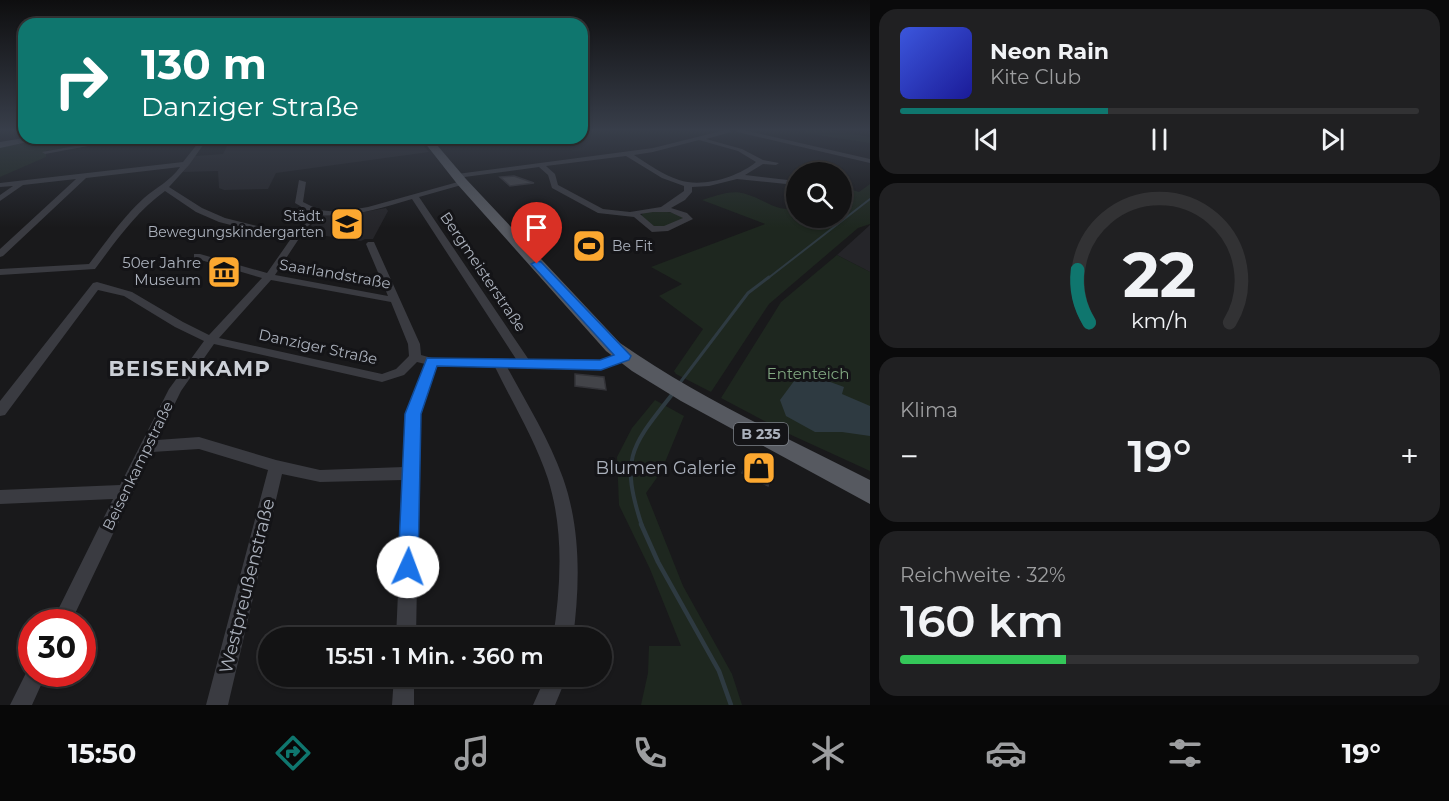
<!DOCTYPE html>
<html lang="de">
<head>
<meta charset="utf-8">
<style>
	:root { --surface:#131314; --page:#202022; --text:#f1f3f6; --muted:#9d9ea0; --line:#323234; --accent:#0f766e }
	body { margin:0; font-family:Montserrat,sans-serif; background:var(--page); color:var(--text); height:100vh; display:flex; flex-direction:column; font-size:22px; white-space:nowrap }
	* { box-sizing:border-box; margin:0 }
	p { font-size:20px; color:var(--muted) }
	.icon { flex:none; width:33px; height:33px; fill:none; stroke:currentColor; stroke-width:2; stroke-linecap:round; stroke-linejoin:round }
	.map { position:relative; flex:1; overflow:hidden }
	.sheet { display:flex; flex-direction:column; gap:9px; padding:9px; background:#0a0a0b; width:579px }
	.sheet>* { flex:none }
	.top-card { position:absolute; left:18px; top:18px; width:570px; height:126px; border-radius:18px; box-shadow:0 2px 4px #0004,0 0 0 2px var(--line); background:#0f766e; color:#fff; overflow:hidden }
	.buttons { position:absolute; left:786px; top:162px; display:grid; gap:12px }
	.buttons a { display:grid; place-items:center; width:66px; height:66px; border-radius:50%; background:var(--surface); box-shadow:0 2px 4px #0004,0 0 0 2px var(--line); font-size:30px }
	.speed { position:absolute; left:18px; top:609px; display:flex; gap:12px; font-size:30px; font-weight:700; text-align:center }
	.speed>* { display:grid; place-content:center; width:78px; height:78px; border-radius:50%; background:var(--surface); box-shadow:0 2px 4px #0004,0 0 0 2px var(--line); line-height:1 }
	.speed .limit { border:9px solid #d22; background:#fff; color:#111 }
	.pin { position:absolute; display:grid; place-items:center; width:51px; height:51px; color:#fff; margin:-62px -26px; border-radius:50% 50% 50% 0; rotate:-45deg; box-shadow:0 0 6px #0007 }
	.pin .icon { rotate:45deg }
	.me { position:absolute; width:66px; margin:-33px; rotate:2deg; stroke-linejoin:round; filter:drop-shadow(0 0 4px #0008) }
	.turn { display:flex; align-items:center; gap:21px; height:126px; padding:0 24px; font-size:27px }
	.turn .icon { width:78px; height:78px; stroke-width:2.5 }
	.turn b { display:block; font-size:42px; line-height:51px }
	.big { font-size:45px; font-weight:600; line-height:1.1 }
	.sheet .card { flex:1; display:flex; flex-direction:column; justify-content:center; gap:9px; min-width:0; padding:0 21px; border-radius:18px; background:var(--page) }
	.sheet .dial { align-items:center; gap:0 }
	.dial svg { height:156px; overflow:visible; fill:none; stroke:var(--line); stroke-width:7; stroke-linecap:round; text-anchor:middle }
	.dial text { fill:var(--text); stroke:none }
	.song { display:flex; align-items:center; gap:18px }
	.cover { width:72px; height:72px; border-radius:9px; background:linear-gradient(135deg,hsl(230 70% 55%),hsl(240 70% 35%)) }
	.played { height:6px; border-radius:3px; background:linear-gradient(90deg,var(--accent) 40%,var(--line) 40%) }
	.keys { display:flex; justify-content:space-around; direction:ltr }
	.heat { display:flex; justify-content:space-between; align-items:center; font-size:33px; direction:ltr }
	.charge { height:9px; border-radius:4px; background:linear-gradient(90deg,#34c759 32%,var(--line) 0) }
	.trip { position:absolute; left:258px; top:627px; width:354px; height:60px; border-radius:30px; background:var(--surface); box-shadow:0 2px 4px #0004,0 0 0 2px var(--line); font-weight:600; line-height:60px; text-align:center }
	.tab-bar { display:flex; height:96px; justify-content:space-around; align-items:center; background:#080808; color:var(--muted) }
	.tab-bar .icon { width:42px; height:42px }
	.tab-bar .selected { color:var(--accent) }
	.tab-bar b { font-size:27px; color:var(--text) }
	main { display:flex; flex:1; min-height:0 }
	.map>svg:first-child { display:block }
	.built { fill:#252529 }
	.green { fill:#1e271f }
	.water { fill:#2e3a41 }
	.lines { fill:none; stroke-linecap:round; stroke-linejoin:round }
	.stream-far3 { stroke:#2e3a41; stroke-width:2 }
	.stream-far2 { stroke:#2e3a41; stroke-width:3 }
	.stream-far1 { stroke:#2e3a41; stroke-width:4 }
	.stream { stroke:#2e3a41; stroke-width:4.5 }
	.building { fill:#434449; stroke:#333338; stroke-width:1.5 }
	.street { fill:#3a3b41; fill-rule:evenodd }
	.secondary { fill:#484b51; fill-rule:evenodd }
	.primary { fill:#565960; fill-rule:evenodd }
	.route { fill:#1a73e8; stroke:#114b97; stroke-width:1.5 }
	.labels { text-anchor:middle; stroke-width:6; stroke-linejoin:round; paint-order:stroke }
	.far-poi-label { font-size:14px; fill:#abb1bc; stroke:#141417; text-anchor:end }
	.shield { fill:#141417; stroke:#7e828a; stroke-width:1.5 }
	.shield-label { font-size:14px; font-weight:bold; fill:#abb1bc }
	.poi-label { font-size:15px; fill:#abb1bc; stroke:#141417; text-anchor:end }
	.street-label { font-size:15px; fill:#abb1bc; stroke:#141417 }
	.park-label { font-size:15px; fill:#81a881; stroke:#141417 }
	.near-poi-label { font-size:18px; fill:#abb1bc; stroke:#141417; text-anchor:end }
	.near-street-label { font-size:18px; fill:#abb1bc; stroke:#141417 }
	.district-label { font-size:21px; font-weight:bold; letter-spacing:1.5px; fill:#ccd0d7; stroke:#141417 }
</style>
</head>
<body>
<main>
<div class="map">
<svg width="870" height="705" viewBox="0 0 870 705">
	<rect width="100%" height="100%" fill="#19191b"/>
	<!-- built -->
	<path class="built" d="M253,138H417L429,152L276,173L268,189L224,190L219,188L218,171L183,172L195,156L223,154L227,146L251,145Z
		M386,208L388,211L373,239H365L361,241L305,233L319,215L342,216Z
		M870,225V272L837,255Z"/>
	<!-- green -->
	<path class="green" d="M806,129H826L870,137V143L804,133Z
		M53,138H121L46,151V157L0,177V147Z
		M870,184V224L858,228L769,304L711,392L676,374L674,371L703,329L659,296L682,284L651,267L765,224L702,200C716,196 731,189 746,194C768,201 770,209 796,210V218H842V194L849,189L859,192Z
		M653,210L675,213L685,219L662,228H654L641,216L643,213Z
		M837,255L870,272V471L787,433L721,398L781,302Z
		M655,400L684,416L661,472L646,493L683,586L732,674L742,705H641L648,673L649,646H681L650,569L619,505L617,457L632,428Z"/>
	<!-- water -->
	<path class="water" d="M803,372L844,387L842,394L870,406V436L842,432H815L786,416L780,400L797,377Z"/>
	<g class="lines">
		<!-- stream-far3 -->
		<path class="stream-far3" d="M767,279L870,199"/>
		<!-- stream-far2 -->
		<path class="stream-far2" d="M679,384L748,293L769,277"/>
		<!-- stream-far1 -->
		<path class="stream-far1" d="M642,526C619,456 632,446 674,392"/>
		<!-- stream -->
		<path class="stream" d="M641,524L658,562L719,671L731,705"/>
	</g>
	<!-- building -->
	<path class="building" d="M514,176L534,183L510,186L500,177Z
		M575,374L604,377L606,390L575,386Z
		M751,454L773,465L768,486L742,473Z"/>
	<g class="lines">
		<!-- street -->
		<path class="street" d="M729,129L731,132L706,139L742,149L763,160L779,163L776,165L763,164L745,175L796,181V185L737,179L709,186L692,187V192L685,200L671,208L687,213L693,219L668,231L652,232L634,217L598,213L552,188L548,175L539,167L457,178L453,176L457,174L653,148ZM699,140L738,151L756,162C738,177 703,188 679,180C663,175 648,164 634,155L653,152ZM626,156L662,178L684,186V191L661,207L630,212L603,209L558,185L555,174L546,166ZM653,212H670L683,218L664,226H654L640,214Z
			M739,129L870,159V163L737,132Z
			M117,138H131L45,154L42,152Z
			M202,138H208L189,165L169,187L202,208L225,218L293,235L312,213L295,203L299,180L306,182L303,202L319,210L338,212L368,207L465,180V184L419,197L529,360L600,361L625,352L629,353L631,356L629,359L601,369L507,367C527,404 549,439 563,478C581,529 580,585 573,638H553C561,585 564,530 548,479C535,440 513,404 495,367L437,366L420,414L416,638H396L403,480L320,482L282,474L228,705H206L268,470L199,449L152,452L71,622H52L113,499L0,504V490L120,485L169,389L204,341L175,327L124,296L98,290L5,415L0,416V401L93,283L97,282L132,292L183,322L209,335L262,278L194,258V254H200L267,273L290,240L219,222L196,212L165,191C136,212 116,241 95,269L0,275V269L89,264C106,242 123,217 144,198C157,187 170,181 180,167L86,178L3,256L0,257V249L76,179L23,185L0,201V195L13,186L0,187V183L183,162ZM412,199L516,359L432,358L421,355L420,344L374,242H368L366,244L388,296L275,275L306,228L319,215C352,218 381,208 412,199ZM271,280L391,302L408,344L409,356L396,369L382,374L219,338ZM214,344L382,382L404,375L417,362L425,364L406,414L404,467L320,470L276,460L199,437L157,440L181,391Z
			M271,138H278L276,140L280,141L317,138L280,145L270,142Z
			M32,666V674H46L32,705H10L29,667Z
			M394,676H414V705H392Z
			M546,676H567L555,705H533Z"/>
		<!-- secondary -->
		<path class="secondary" d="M24,138H46L0,148V142Z"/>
		<!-- primary -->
		<path class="primary" d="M421,138H431L466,179L620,343C697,397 786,437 870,480V504L681,401L632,371L606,351L458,185Z"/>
	</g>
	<!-- sky -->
	<linearGradient id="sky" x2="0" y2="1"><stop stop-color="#0e0e0f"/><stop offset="0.57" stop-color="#383e4a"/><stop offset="1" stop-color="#383e4a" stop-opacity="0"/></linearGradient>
	<rect width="870" height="228" fill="url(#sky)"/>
	<!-- route -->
	<path class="route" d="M537,261L541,262L631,356L629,360L601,370L437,366L421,414L418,567L415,574L408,577L401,574L398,567L405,414L427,358L600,360L614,355L533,266L531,264Z"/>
	<!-- icons -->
	<defs>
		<symbol id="school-square" viewBox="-11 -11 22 22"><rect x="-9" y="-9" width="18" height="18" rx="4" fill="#fca830" stroke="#141417"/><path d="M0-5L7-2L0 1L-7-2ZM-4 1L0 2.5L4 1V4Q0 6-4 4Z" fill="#111"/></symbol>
		<symbol id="stadium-square" viewBox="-11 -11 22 22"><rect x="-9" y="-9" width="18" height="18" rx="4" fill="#fca830" stroke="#141417"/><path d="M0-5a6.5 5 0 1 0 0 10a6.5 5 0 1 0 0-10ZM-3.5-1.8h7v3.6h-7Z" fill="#111"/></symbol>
		<symbol id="museum-square" viewBox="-11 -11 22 22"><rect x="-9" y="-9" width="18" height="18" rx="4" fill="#fca830" stroke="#141417"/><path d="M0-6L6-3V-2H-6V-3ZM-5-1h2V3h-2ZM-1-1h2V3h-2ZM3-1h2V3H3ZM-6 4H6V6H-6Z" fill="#111"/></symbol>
		<symbol id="shop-square" viewBox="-11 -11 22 22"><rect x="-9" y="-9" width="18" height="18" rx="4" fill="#fca830" stroke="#141417"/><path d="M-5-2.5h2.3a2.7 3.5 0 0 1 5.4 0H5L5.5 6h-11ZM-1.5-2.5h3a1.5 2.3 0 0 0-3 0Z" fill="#111"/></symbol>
	</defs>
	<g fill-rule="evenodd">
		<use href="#school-square" x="328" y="205" width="38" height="38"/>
		<use href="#stadium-square" x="570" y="227" width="38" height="38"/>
		<use href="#museum-square" x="205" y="253" width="38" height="38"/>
		<use href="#shop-square" x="740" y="449" width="38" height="38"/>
	</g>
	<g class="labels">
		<!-- far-poi labels -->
		<g class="far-poi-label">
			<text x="324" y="221">Städt.<tspan x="324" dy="16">Bewegungskindergarten</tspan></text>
			<text x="612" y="251" text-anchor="start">Be Fit</text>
		</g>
		<!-- shield labels -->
		<rect class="shield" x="734" y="423" width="54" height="22" rx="4.5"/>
		<g class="shield-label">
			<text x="761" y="439">B 235</text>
		</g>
		<!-- poi labels -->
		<g class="poi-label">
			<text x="201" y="268">50er Jahre<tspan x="201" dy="17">Museum</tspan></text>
		</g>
		<!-- street labels -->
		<g class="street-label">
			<text transform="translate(483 272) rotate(56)" y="5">Bergmeisterstraße</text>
			<text transform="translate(335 274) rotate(10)" y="5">Saarlandstraße</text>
			<text transform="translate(318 347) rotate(12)" y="5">Danziger Straße</text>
			<text transform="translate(138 466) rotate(-64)" y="5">Beisenkampstraße</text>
		</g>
		<!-- park labels -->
		<g class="park-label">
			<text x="808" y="379">Ententeich</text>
		</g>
		<!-- near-poi labels -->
		<g class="near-poi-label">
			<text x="736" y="474">Blumen Galerie</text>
		</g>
		<!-- near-street labels -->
		<g class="near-street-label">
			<text transform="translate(247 586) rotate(-76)" y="6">Westpreußenstraße</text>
		</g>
		<!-- district labels -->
		<g class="district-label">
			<text x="190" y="376">BEISENKAMP</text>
		</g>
	</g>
</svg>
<div class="buttons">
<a><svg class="icon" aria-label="search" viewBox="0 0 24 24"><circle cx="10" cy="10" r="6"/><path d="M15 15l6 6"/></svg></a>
</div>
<div class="speed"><div class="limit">30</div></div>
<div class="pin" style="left:537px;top:264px;background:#d93025"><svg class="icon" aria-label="arrive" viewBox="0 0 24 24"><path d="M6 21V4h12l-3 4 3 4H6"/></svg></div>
<svg class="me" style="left:408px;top:567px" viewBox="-20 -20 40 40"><circle r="19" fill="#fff"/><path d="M0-13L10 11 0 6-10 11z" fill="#1a73e8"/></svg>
<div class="trip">15:51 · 1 Min. · 360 m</div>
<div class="top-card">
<div class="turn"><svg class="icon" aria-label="right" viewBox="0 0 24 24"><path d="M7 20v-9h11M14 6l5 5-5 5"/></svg><div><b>130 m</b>Danziger Straße</div></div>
</div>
</div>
<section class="sheet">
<div class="card">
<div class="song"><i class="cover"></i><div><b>Neon Rain</b><p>Kite Club</p></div></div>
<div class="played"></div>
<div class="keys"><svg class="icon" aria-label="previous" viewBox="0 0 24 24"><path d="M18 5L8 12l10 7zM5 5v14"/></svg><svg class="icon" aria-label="pause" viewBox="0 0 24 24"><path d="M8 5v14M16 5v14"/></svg><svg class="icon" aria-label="next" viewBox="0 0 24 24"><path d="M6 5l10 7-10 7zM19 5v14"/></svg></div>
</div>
<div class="card dial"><svg viewBox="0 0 100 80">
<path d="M14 69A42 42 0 1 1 86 69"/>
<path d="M14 69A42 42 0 0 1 8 42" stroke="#0f766e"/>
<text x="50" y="56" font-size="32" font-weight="700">22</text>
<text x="50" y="72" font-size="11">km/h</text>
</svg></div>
<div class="card"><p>Klima</p>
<div class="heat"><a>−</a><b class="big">19°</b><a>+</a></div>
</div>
<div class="card"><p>Reichweite · 32%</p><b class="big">160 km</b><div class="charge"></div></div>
</section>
</main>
<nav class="tab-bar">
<b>15:50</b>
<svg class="icon selected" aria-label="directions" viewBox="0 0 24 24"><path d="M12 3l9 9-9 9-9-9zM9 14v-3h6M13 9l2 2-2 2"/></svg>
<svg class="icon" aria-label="music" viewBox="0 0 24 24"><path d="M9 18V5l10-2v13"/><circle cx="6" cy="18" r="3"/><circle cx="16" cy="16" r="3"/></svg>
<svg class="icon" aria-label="phone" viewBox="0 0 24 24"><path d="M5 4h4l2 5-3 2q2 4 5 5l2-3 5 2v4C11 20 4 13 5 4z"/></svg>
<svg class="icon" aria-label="climate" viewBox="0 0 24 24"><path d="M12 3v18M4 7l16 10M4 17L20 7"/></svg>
<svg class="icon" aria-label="car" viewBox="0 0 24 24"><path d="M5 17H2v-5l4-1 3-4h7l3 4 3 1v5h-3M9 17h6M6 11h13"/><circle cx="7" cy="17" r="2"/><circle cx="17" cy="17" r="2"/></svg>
<svg class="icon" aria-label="filters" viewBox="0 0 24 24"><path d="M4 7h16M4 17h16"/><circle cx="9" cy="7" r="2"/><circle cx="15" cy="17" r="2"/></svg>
<b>19°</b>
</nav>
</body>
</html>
